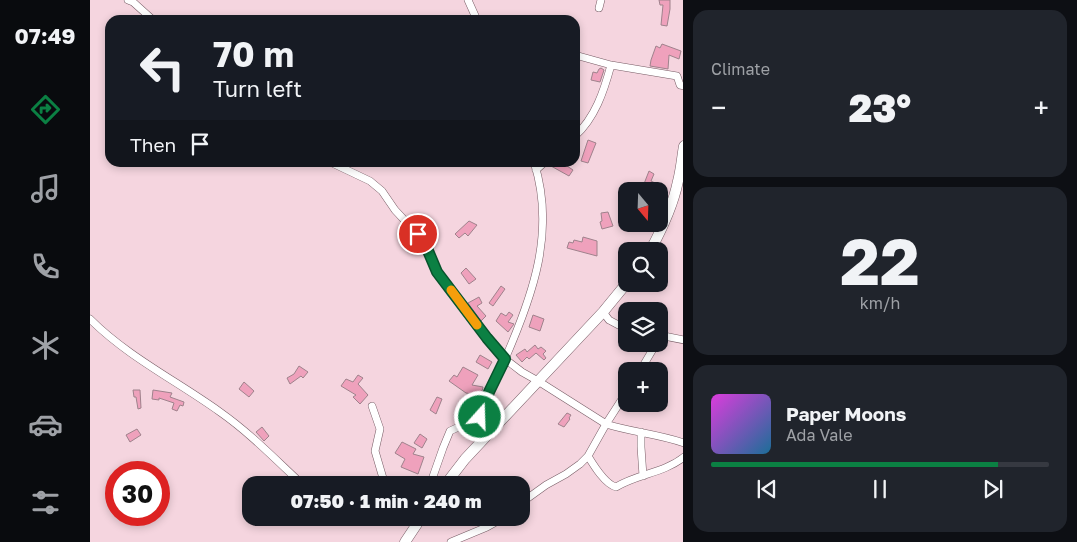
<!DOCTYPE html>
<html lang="en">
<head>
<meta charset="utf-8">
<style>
	:root { --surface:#171b24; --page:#20242c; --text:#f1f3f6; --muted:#9ea1a6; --line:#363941; --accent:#0b8043 }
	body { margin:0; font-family:"Golos Text",sans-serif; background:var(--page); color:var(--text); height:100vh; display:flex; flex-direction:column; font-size:19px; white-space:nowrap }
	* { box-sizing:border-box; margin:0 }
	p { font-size:16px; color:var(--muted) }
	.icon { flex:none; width:28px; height:28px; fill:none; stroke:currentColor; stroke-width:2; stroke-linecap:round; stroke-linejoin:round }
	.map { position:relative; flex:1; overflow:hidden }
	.side { display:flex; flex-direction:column; gap:10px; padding:10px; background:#0d0f14; width:394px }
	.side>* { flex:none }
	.banner { position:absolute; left:15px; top:15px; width:475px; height:152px; border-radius:15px; box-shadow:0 2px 8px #0003; background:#171b24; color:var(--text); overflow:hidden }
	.needle { width:32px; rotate:161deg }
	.controls { position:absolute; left:528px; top:182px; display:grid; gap:10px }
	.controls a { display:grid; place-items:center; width:50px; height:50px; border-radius:10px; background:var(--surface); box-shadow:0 2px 8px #0003; font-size:25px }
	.speed { position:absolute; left:15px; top:461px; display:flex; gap:10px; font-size:25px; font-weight:700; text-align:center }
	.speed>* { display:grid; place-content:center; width:65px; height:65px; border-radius:50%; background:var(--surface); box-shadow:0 2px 8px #0003; line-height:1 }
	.speed .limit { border:8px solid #d22; background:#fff; color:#111 }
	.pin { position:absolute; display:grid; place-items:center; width:42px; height:42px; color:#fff; margin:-21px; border:2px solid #fff; border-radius:50%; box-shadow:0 1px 5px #0007 }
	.me { position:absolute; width:55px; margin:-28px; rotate:20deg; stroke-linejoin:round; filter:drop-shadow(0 0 4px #0008) }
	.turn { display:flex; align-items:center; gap:18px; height:105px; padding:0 25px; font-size:22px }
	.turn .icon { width:65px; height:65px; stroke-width:2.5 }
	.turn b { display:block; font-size:35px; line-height:42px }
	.then { display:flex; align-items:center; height:48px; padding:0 25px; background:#0003; gap:10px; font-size:19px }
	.big { font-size:38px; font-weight:800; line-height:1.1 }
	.side .tile { flex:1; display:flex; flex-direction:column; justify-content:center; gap:8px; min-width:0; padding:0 18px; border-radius:15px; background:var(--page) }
	.side .dial { align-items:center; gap:0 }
	.dial b { font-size:65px; line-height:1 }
	.song { display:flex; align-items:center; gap:15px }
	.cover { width:60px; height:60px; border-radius:8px; background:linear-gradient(135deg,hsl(300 70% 55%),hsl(200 70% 35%)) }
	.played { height:5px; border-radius:2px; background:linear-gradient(90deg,var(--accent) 85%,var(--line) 85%) }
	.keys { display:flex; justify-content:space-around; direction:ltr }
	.heat { display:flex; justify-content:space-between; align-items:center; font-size:28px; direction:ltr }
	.trip { position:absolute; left:152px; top:476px; width:288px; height:50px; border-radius:15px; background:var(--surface); box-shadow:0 2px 8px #0003; font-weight:800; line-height:50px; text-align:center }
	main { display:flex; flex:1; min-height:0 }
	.tabs { display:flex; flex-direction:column; width:90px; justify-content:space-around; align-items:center; background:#090b0e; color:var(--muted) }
	.tabs .icon { width:35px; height:35px }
	.tabs .active { color:var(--accent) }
	.tabs b { font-size:22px; color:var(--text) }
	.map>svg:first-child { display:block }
	.building { fill:#efa1bc; stroke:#9f828c }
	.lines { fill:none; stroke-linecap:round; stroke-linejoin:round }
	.minor-casing { stroke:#775c65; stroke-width:8 }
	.secondary-casing { stroke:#775c65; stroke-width:11 }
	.minor { stroke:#fff; stroke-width:7 }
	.secondary { stroke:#fff; stroke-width:10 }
	.route-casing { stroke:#07532c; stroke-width:12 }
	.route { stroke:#0b8043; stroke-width:9 }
	.slow { stroke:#f59e0b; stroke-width:9 }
</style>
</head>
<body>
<main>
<nav class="tabs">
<b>07:49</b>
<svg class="icon active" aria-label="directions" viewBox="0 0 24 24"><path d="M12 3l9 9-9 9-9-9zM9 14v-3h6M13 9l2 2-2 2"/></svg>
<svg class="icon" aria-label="music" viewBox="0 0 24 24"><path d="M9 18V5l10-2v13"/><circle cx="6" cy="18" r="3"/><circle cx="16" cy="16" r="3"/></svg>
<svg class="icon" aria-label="phone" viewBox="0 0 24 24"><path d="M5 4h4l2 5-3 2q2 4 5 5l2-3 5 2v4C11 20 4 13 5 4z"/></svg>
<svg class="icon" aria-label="climate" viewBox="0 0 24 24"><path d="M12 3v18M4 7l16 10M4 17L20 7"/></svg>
<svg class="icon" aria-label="car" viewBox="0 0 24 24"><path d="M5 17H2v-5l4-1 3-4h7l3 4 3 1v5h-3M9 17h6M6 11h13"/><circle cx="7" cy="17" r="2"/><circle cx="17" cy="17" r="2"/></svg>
<svg class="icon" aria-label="filters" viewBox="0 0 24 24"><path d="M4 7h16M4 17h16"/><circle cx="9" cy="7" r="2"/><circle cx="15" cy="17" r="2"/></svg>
</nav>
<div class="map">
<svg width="594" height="542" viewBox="0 0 594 542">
	<rect width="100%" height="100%" fill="#f5d5df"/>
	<!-- building -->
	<path class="building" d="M569,0H580V9L577,26L571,25L573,5H570Z
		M572,44L591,51L589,59L579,55L578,69L560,66L561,60L566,46L570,48Z
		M511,68L514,70L510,82L501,80L503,72L507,73L509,69Z
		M498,140L506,143L498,163L491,161Z
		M463,162H471L483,170L479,176L461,166Z
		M559,171L564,174L561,181L565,183L562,191L552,189Z
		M518,212L523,226L512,229L510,222L512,221L511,213Z
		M379,221L387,225L378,236L375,233L369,238L365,234Z
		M493,237L507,241V256L477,248L479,242L483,243L484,240L492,242Z
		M376,268L386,279L379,284L371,273Z
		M411,286L415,289L403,306L399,303Z
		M389,297L392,303L387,306L396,316L391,321L378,303Z
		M419,312L423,315L418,322L424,324L418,332L406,321L411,313L416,316Z
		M443,315L454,319L450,331L439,327Z
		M445,345L448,349L451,347L456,351L453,354L456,358L454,360L446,353L439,359L437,357L432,362L426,355L435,349L437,352Z
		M390,355L402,362L398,369L386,362Z
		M209,366L218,372L213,378L211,376L200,384L197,378L204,374Z
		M373,367L388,375L382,385L393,387L391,396L376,393L359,381L364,375L367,377Z
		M268,375L273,378L268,384L278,395L270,404L263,397L266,395L251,386L256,379L263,382Z
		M154,382L164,391L159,397L149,389Z
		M43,390H50L51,408L48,409L46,397H44Z
		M63,390L82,393L80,397L94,402L93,406L90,405L87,411L82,409L84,403L69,398V400L62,399Z
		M347,397L352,399L346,414L340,410Z
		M477,413L481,415L479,418L480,419L474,427L468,424Z
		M172,427L179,436L174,441L166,432Z
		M47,429L51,435L40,442L36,435Z
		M330,434L337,439L332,448L324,443Z
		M312,442L326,449L323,454L334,457L328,474L311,467L315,459L305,453Z"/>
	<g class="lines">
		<defs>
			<path id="minor" d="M38,0L43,2L63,20
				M378,0L387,20
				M509,8L511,0
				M485,55L521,65L587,76L590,85L594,86
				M485,136C505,118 514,91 521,65
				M240,162L280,181L292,191L305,210L332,239L347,272L406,349L415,359L399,391L390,417L360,431L353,448L340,485
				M446,170L455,162
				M513,312L519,320L536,329
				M0,319C38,357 87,381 130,412C160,433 186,460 213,485
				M569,335L594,340
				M550,371L566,344
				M536,393L516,424C541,432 568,434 594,443
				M282,406L290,429L285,451L295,485
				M551,432V447L553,476
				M498,456C504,466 515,484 526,487C547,474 574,473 594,457
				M431,503L456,485L476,474L490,464L498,456L516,424L448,381L432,372L415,359C443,295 466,231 444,162
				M361,542L397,527L413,518"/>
			<path id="secondary" d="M560,251C572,229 583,206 588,181C591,170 592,157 594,146
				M355,485L375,459L513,312L536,284
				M315,542L331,518"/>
		</defs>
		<!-- minor casing -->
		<use href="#minor" class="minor-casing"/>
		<!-- secondary casing -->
		<use href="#secondary" class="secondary-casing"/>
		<!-- minor -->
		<use href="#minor" class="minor"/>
		<!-- secondary -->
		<use href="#secondary" class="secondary"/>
	</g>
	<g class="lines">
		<defs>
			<path id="route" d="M328,234L336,246L347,272L397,338L415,359L399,392L390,417"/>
		</defs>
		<!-- route casing -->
		<use href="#route" class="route-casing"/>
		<!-- route -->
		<use href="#route" class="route"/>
		<!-- slow -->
		<path class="slow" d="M361,290L387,325"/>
	</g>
</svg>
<div class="controls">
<a><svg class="needle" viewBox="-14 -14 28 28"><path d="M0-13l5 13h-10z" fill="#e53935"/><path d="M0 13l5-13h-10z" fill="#9ea1a6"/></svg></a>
<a><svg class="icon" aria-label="search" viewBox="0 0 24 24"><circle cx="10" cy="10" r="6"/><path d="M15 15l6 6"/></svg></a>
<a><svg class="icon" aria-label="layers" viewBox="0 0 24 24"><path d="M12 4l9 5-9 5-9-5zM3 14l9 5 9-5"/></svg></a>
<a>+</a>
</div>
<div class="speed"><div class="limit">30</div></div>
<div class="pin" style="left:328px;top:234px;background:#d93025"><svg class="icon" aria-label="arrive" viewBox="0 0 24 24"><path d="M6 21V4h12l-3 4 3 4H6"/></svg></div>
<svg class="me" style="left:390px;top:417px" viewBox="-20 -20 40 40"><circle r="17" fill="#0b8043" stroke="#fff" stroke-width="3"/><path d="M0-11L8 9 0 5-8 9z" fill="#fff"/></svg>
<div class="trip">07:50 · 1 min · 240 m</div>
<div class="banner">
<div class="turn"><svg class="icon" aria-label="left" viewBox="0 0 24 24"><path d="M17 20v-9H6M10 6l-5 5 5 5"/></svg><div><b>70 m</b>Turn left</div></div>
<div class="then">Then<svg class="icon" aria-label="arrive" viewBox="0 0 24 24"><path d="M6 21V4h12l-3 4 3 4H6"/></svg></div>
</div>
</div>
<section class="side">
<div class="tile"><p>Climate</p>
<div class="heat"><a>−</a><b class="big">23°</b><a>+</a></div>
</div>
<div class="tile dial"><b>22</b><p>km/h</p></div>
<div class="tile">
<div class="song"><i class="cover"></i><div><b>Paper Moons</b><p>Ada Vale</p></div></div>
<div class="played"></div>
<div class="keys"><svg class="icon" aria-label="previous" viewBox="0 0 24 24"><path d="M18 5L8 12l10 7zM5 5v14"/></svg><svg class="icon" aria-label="pause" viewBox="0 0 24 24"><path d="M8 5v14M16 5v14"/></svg><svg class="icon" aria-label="next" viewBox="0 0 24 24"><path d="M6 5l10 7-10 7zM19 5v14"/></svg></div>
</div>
</section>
</main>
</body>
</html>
